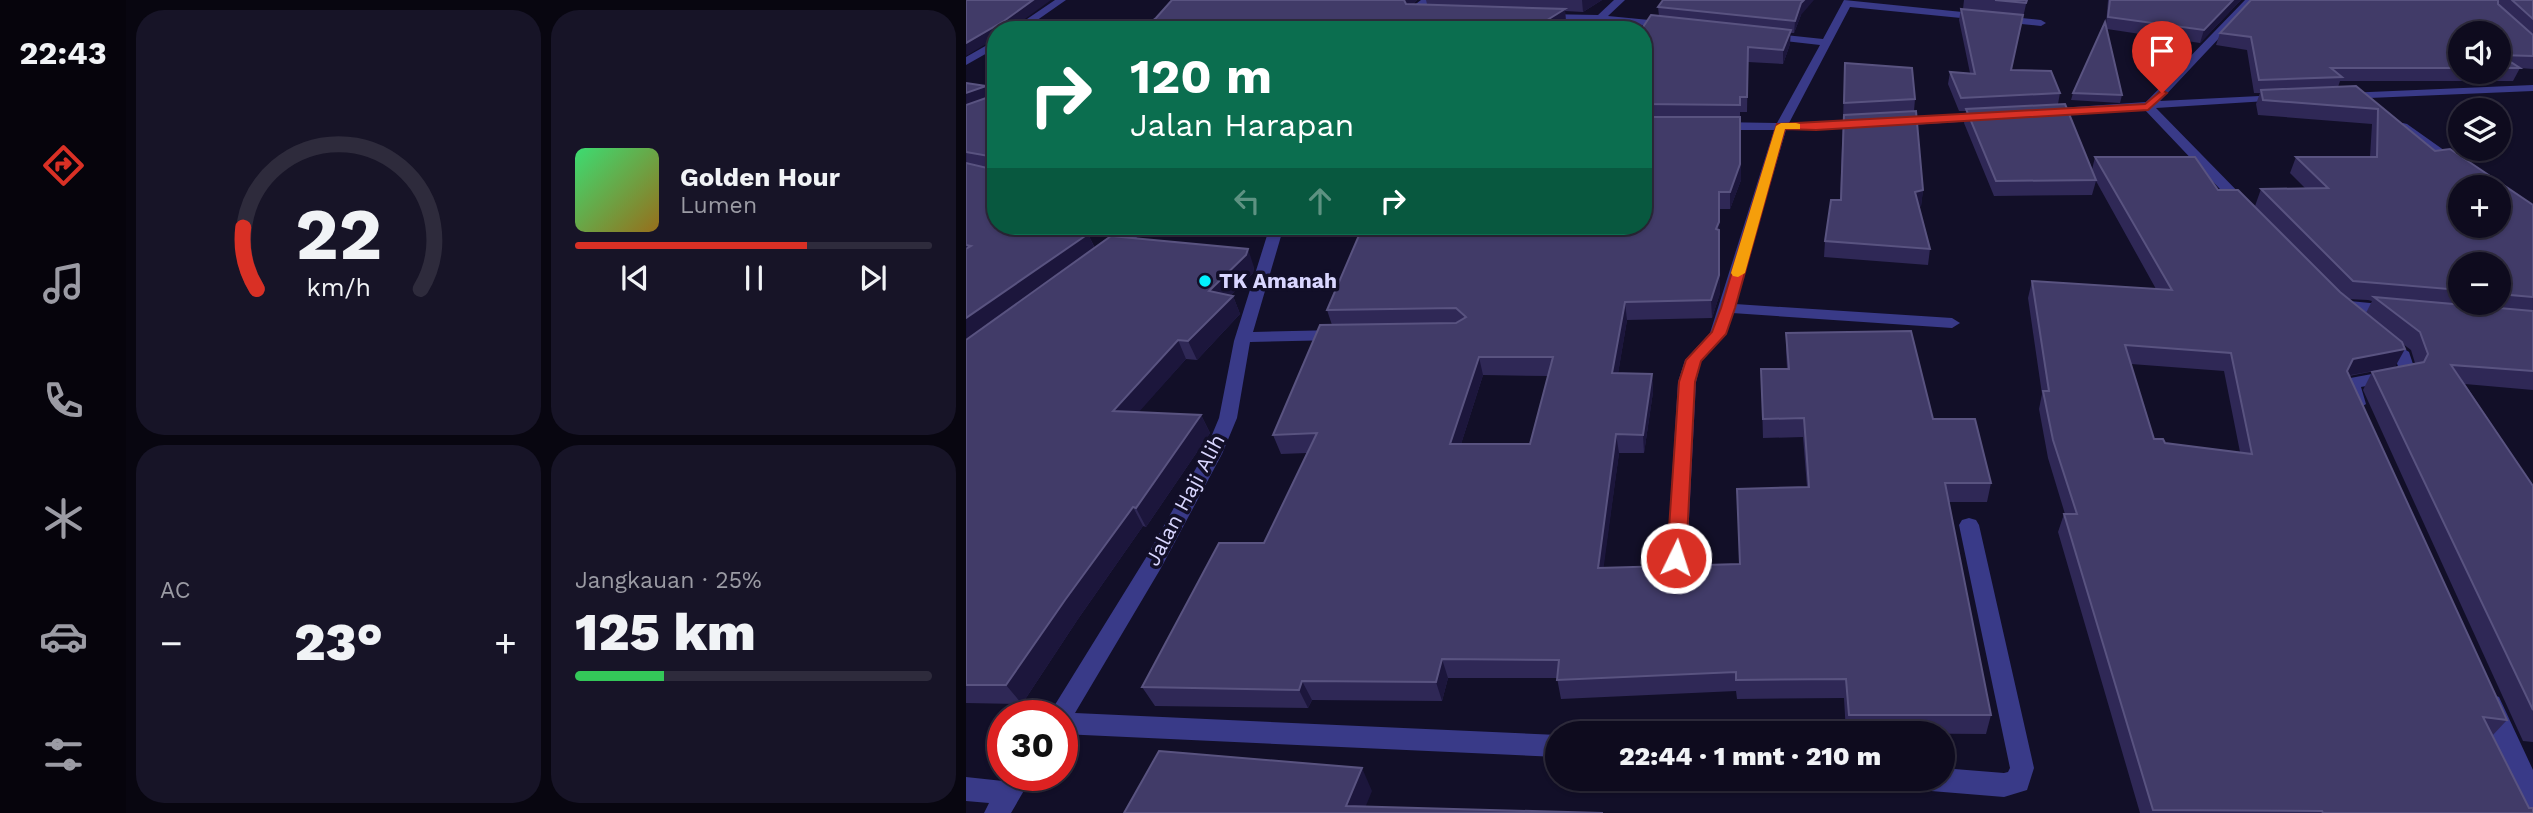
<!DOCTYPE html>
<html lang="id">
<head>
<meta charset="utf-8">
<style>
	:root { --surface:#0e0b1e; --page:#171427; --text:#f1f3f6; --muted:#9b9ba4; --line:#2e2b3c; --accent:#d93025 }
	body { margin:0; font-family:"Work Sans",sans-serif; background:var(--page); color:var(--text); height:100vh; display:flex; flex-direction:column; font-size:26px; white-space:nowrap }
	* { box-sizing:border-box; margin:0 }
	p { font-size:23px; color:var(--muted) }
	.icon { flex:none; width:38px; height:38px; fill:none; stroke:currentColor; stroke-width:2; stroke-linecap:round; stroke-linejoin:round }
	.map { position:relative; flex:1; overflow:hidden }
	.details { display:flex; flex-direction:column; gap:10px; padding:10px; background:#080610; width:840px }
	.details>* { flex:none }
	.banner { position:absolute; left:21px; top:21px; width:665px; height:214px; border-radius:28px; box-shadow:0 2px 5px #0004,0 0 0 2px var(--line); background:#0b6e4f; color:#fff; overflow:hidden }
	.controls { position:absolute; left:1482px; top:21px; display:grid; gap:14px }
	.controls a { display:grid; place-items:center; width:63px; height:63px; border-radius:50%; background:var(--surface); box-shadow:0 2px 5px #0004,0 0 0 2px var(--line); font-size:35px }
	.speed { position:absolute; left:21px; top:700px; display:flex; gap:14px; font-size:35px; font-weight:700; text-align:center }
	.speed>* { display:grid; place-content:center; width:91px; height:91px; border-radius:50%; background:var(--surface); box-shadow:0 2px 5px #0004,0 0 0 2px var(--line); line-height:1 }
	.speed .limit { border:10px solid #d22; background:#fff; color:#111 }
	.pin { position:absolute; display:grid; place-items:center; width:60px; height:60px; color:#fff; margin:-72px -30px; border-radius:50% 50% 50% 0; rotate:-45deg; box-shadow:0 0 7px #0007 }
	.pin .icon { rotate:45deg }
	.me { position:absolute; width:77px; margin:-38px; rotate:4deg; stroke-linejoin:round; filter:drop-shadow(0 0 5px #0008) }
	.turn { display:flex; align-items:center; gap:24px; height:147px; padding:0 28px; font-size:32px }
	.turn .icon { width:91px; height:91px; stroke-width:2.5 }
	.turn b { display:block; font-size:49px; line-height:60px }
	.lanes { display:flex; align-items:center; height:66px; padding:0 28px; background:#0003; justify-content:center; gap:35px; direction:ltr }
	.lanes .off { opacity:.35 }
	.big { font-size:52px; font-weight:800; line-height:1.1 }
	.details .card { flex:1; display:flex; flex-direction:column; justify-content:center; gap:10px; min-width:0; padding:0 24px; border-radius:28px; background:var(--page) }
	.details .dial { align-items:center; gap:0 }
	.dial svg { height:182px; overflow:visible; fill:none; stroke:var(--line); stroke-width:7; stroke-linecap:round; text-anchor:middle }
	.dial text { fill:var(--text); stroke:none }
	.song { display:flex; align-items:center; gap:21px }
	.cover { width:84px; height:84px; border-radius:10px; background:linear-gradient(135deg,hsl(140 70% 55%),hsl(40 70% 35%)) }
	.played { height:7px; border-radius:4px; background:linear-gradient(90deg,var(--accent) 65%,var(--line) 65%) }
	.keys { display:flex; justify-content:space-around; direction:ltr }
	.heat { display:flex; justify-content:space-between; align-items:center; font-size:38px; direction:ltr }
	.charge { height:10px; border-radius:5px; background:linear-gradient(90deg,#34c759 25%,var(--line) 0) }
	.details .tiles { flex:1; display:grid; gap:10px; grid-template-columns:repeat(2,1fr) }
	.trip { position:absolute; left:579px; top:721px; width:410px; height:70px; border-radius:35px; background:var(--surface); box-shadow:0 2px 5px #0004,0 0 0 2px var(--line); font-weight:800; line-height:70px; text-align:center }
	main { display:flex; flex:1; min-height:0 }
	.tabs { display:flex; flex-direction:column; width:126px; justify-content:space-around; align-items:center; background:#06040c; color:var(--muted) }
	.tabs .icon { width:49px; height:49px }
	.tabs .active { color:var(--accent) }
	.tabs b { font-size:32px; color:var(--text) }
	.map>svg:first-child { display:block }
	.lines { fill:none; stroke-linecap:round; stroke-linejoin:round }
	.minor { fill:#393a88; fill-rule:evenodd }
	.wall { fill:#2f2856; fill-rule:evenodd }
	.shaded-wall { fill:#1c163c }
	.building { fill:#413b68; stroke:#595380; stroke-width:2; fill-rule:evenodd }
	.route { fill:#d93025; stroke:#8d1f18; stroke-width:2 }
	.slow { fill:#f59e0b }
	.poi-dot { fill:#02f2ff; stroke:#120f28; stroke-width:2.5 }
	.labels { text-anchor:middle; stroke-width:7; stroke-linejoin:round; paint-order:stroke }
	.poi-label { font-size:21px; font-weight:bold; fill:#d9d6ff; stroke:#120f28; text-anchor:start }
	.street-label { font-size:21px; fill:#d9d6ff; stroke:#120f28 }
</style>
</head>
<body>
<main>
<nav class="tabs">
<b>22:43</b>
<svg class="icon active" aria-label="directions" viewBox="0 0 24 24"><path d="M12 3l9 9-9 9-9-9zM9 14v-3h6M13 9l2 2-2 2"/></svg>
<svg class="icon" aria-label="music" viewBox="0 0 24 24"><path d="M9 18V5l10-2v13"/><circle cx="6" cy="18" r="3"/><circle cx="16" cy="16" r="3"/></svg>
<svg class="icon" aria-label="phone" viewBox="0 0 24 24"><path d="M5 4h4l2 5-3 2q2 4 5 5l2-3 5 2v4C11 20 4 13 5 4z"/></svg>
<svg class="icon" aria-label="climate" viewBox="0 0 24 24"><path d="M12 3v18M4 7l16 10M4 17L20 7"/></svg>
<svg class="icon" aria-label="car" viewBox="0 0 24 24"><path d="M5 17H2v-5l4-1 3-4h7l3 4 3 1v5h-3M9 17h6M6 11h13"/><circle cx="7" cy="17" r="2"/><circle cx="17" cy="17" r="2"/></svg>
<svg class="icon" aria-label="filters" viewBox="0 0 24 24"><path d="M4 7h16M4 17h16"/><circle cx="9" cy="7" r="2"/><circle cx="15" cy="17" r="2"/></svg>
</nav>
<section class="details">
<div class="tiles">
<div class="card dial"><svg viewBox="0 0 100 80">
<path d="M14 69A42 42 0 1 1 86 69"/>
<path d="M14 69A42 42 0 0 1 8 42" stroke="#d93025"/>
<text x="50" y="56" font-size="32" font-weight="700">22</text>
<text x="50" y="72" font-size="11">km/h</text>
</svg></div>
<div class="card">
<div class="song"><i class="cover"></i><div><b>Golden Hour</b><p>Lumen</p></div></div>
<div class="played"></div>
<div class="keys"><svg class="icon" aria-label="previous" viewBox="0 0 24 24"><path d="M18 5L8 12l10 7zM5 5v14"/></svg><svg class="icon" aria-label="pause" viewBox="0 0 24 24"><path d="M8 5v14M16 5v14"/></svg><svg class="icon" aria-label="next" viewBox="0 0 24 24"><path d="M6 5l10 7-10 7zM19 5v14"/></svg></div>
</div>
<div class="card"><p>AC</p>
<div class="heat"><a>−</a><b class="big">23°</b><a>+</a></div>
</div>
<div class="card"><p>Jangkauan · 25%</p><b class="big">125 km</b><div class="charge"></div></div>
</div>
</section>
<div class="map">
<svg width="1567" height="813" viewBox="0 0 1567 813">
	<rect width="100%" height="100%" fill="#120f28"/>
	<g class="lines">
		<!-- minor -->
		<path class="minor" d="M89,0H100L57,30H45Z
			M455,0H466L452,11L459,13V17L442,14V10Z
			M648,0H659L642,16L704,22L709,25L704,28L634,21L578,20L573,17L578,14L632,15Z
			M878,0L1075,20L1080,23L1075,26L884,7L823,123L901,120L907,124L901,128L820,130L769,304L986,318L994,323L986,328L766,313L760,334L735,361L730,382L721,558L718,564L711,566L704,564L701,558L712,382L719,360L744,333L808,130H751L745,126L751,122L811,123L854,45L801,39L796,36L801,33L857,39Z
			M1279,0H1289L1194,101L1313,95L1317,96V100L1190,108L1282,202V208H1272L1178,109L1079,117L1073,113L1079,109L1180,102Z
			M30,40V48L0,65V57Z
			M1567,85V91L1380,99L1374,96L1380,93Z
			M1020,113L1024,114V120L929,126L923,122L929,118Z
			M1437,123L1441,124L1530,187H1515L1433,130V124Z
			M170,226H186L150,253H140L138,250L140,247Z
			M304,226H318L287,332L372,330L380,335L372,340L284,342L271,418L256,454L195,568L109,713L592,735V757L96,734V716H82L181,556L238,454L253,418L268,341Z
			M1373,300L1425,305L1433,310L1425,315L1368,308L1365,305L1368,302Z
			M1418,336L1443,352L1450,373L1442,378L1395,387L1400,404L1391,410L1385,408L1376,383L1379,379L1433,369L1429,358L1410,341Z
			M1003,518L1010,520L1013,525L1068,768L1061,790L1038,797L965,791L956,787L953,779H976V768L1038,773L1042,772L1044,768L993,525L996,520Z
			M1525,694L1533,697L1567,770V810L1558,806L1513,704L1517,697Z
			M41,775H67L45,813H18L23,803L0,801V777L37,781Z"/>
	</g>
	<!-- wall -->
	<path class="wall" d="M206,0H451L447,4H461L460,0H636L617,12L599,11L600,23L190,18Z
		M998,0H1061L1045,70L1094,93L1092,104L1126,170L1129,157L1252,190L1333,251L1289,206L1295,189H1340L1324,173L1330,157H1404L1406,124L1292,115L1290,104L1294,93H1288L1281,50L1250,45L1254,33L1285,0H1567V69L1554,68L1547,81H1374L1372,87L1390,86L1469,151L1567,205V390L1499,384L1567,486V742L1557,741L1397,390L1406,372L1449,363L1445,350L1437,344L1429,367L1383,376L1541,720L1526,736L1563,808L1567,813H1174L1092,532L1098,514H1099L1082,458L1073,409L1076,394L1062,298L1066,281L1190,289L1130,181L1126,195L1028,196L998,123L1000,111H993L982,84L984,72L1004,73L993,20L995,9H997ZM1494,33L1533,68V72H1494ZM1494,264H1533V303H1494ZM1382,299L1402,300L1406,301L1400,313ZM1165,364L1258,371L1274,452L1199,443L1188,439Z
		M1142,0H1275L1234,43L1141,29L1156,95L1154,103L1105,100L1107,93L1140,25Z
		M692,7L835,15L828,33H824V44L817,64L782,62L781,112H774L775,180L764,209H753L754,293L746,318L661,320L652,373L686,374L687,392L678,453H653L637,568L774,564L771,489L841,487L837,437L797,438L795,369H821L820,351V333L967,419L1025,483L1021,502H983L1025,715L1020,734L880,733L878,698L771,699L770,691L595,699L591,678H482L476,701L346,700L342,708L189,706L176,687L298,543L341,453L315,454L307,435L366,325L361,310L677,226V30L693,16ZM517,375L582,376L564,444H495Z
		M879,63L949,99L948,111L957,190L955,206L953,207L964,249L962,265L858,257L859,241L874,200Z
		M0,83L20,86L23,94L30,226H105V232L122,234L129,248L288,267L287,273L265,295L267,296L274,314L231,360L220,359L172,412L235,415L244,433L180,527L177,526L112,619L56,704L0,703Z"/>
	<!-- shaded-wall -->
	<path class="shaded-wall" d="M67,0H85L44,30H30V38L0,56V43Z
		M438,0H451L440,11Z
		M616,0H636L617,12Z
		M838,0H848L835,15L828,33L829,21L835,3Z
		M1267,0H1275L1234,43L1238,30Z
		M599,9L600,23L589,30H565Z
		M825,30L824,44L817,64V50Z
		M20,86L27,101L0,112V93Z
		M774,117L775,180L764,209V192Z
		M957,190L955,206L947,208L949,192Z
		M753,192L754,293L746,318L745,300Z
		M96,226H105L104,246L122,234L130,251L0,344V318L95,231Z
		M282,249L288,267L287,273L251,309L243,291Z
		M267,296L274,314L231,360L222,341Z
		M659,302L661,320L649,392L646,373Z
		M212,340L220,359L157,430L147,411Z
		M1439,349L1429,367L1379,376L1387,359Z
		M513,357L517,375L489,463L484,444Z
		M686,374L687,392L678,453L677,435Z
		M235,415L244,433L180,527L170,508Z
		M650,434L653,453L635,587L632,568Z
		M167,507L177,526L112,619L56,704L40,685L99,600Z
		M476,659L482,678L476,701L470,682Z
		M336,681L346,700L342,708L333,690Z
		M396,768L406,791L397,813L380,806Z"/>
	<!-- building -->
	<path class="building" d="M0,0H67L38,21L0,43Z
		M206,0H438L440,4L599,9L565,30H174L190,18Z
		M697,0H838L835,3L829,21L692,7Z
		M1029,0H1061L1060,3Z
		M1144,0H1267L1238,30L1142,17Z
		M1285,0H1532V4L1567,35V56L1534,55L1554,68H1533V33H1494V68H1365L1376,77L1293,80L1285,37L1254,33Z
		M1546,0H1567V19Z
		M995,9L1057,15L1045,70L1085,71L1094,93L995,98L984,72L1009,74Z
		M685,15L825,30L817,50L782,47L781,97H774V105L677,104V30H675Z
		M1139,22L1156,95L1107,93Z
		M879,63L946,68L949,99L878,103Z
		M0,83L20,86L0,93Z
		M1390,86L1469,151L1484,149L1567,205V297L1533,294V264H1494V290L1387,281L1295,189L1362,188L1330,157H1411L1412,109L1297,100L1295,90ZM1494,187H1533V226H1494Z
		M24,87L30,88V226H96L95,231L122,234L0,318V249L5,246L0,245V163L21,168L24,166L23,156L0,152V105L23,97Z
		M1099,104L1130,180L1030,181L1000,109Z
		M950,111L957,190L949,192L964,249L859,241L865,200H875L878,115Z
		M677,117H774V164L764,192H753V222L750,229L753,230V275L745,300L659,302L646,373L686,374L677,435L650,434L632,568L774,564L771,489L843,487L838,418L797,419L795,369H823L820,333L945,331L967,419H1009L1025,483H979L1025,715H883L880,679L770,680V672L591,680L593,660L476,659L470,682L336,681L333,690L176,687L253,543H298L351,433L307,435L354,325L490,323L500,317L490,308L361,310L397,226H677ZM513,357H587L564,444H484Z
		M1129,157H1229L1252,190H1272L1374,292L1436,342L1439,349L1387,359L1381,371L1541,720L1517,717L1563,808H1567V813H1357L1356,811L1187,810L1098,514H1111L1087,440L1077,391H1083L1066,281L1206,290ZM1159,345L1265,353L1286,454L1199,443L1197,439H1188Z
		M145,236L282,249L280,255L243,291L267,296L222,341L212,340L147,411L235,415L170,508L167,507L99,600L40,685H0V340Z
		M1408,297L1567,311V371L1485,365L1567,486V710L1406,372L1458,362L1462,354L1454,332Z
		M193,751L396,768L380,806L637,813H158Z"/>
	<!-- route -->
	<path class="route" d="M1196,90L1201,93L1182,110L850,130L819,129L769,308L760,334L735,361L729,382L720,558L717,563H704L701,558L713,382L720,360L746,332L755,308L811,124L1179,104Z"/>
	<!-- slow -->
	<path class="slow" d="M830,123L834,124V129H819L779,273L772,277L767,276L765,273L810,126L815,123Z"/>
	<!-- markers -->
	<circle class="poi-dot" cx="239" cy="281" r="7"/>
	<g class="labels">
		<!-- poi labels -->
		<g class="poi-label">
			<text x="253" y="288">TK Amanah</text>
		</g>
		<!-- street labels -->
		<g class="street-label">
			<text transform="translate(219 500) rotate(-62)" y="7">Jalan Haji Alih</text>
		</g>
	</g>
</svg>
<div class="controls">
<a><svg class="icon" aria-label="sound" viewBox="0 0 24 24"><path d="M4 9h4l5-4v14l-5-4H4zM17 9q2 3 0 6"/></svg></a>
<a><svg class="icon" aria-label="layers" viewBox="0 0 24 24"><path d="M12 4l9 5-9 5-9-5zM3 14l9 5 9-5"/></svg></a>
<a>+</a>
<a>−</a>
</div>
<div class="speed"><div class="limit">30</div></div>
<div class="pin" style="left:1196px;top:93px;background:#d93025"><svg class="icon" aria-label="arrive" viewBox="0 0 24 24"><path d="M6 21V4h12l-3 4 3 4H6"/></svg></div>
<svg class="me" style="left:710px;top:558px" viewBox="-20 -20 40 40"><circle r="17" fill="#d93025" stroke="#fff" stroke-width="3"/><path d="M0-11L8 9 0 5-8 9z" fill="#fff"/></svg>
<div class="trip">22:44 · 1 mnt · 210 m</div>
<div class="banner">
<div class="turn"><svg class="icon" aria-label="right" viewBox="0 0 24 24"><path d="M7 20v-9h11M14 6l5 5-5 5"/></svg><div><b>120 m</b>Jalan Harapan</div></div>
<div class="lanes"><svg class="icon off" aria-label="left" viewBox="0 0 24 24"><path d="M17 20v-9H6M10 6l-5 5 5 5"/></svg><svg class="icon off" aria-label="ahead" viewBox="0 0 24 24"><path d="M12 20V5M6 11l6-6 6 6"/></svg><svg class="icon" aria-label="right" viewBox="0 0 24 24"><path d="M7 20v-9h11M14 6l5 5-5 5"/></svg></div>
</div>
</div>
</main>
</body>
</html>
